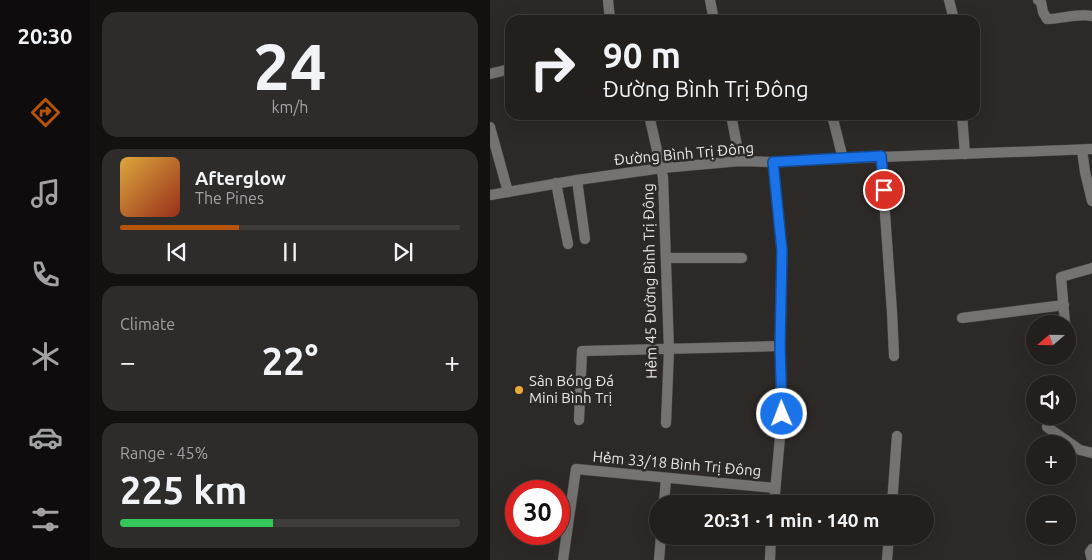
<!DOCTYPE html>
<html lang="en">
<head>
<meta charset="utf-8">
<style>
	:root { --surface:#221f1d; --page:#2e2c2a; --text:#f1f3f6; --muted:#a2a2a4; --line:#3f3d3b; --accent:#b45309 }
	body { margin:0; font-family:Ubuntu,sans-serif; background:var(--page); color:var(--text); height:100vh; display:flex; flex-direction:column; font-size:19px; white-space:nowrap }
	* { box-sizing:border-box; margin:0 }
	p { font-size:16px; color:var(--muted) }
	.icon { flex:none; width:28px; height:28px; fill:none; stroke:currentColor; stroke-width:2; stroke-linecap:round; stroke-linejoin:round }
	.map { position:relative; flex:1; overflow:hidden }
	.side { display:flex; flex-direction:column; gap:12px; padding:12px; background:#131110; width:400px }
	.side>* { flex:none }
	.guide { position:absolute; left:15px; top:15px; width:475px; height:105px; border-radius:15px; box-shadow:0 5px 20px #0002,0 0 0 1px var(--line); background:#221f1d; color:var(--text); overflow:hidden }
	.needle { width:32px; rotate:250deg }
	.fabs { position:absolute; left:536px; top:315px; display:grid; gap:10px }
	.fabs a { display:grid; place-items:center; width:50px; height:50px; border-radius:50%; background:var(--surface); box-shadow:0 5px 20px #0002,0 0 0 1px var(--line); font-size:25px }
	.speed { position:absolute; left:15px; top:480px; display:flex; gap:10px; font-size:25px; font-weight:700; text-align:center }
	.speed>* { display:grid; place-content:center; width:65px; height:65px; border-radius:50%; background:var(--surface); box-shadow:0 5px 20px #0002,0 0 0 1px var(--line); line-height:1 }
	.speed .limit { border:8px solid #d22; background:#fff; color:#111 }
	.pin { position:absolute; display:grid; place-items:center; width:42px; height:42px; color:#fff; margin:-21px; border:2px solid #fff; border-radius:50%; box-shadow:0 1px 5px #0007 }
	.me { position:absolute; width:55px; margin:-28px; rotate:359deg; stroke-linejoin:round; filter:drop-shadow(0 0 4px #0008) }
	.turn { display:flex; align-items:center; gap:18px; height:105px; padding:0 15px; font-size:22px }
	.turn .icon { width:65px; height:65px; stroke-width:2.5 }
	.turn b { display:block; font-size:35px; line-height:42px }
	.big { font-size:38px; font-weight:700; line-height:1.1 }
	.side .tile { flex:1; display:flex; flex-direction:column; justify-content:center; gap:8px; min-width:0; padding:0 18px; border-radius:15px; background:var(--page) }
	.side .dial { align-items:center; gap:0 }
	.dial b { font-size:65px; line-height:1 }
	.song { display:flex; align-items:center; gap:15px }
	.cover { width:60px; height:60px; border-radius:8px; background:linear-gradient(135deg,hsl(40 70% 55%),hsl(10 70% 35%)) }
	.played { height:5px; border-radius:2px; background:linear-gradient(90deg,var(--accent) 35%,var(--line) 35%) }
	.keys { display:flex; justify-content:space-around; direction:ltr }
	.heat { display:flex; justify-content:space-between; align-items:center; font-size:28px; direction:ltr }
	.charge { height:8px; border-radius:4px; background:linear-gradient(90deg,#34c759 45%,var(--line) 0) }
	.trip { position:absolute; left:159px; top:495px; width:285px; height:50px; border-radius:25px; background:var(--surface); box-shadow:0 5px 20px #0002,0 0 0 1px var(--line); font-weight:700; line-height:50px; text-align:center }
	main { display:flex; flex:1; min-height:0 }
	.dock { display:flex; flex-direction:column; width:90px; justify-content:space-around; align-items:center; background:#0e0c0c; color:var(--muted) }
	.dock .icon { width:35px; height:35px }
	.dock .active { color:var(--accent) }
	.dock b { font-size:22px; color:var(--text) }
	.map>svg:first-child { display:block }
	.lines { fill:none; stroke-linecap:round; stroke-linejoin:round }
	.service-casing { stroke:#4b4745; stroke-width:11 }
	.minor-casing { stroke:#4b4745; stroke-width:11 }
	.tertiary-casing { stroke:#4b4745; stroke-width:11 }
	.service { stroke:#757372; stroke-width:10 }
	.minor { stroke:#757372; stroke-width:10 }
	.tertiary { stroke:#757372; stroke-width:10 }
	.route-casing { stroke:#114b97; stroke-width:12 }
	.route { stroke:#1a73e8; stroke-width:9 }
	.poi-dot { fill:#eca93a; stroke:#2d2927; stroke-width:2 }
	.labels { text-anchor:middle; stroke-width:5; stroke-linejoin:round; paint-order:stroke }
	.street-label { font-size:15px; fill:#e8e6e4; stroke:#2d2927 }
	.poi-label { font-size:15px; fill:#e8e6e4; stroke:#2d2927; text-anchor:start }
</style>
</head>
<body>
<main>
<nav class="dock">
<b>20:30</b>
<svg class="icon active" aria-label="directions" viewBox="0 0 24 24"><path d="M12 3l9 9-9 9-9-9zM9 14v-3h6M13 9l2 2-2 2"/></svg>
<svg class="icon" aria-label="music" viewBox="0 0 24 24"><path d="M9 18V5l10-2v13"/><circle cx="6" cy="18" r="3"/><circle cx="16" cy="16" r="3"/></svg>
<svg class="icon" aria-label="phone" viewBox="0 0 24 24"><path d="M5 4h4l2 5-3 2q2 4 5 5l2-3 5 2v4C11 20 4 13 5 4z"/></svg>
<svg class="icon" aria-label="climate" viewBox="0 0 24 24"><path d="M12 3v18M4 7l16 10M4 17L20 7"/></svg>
<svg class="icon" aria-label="car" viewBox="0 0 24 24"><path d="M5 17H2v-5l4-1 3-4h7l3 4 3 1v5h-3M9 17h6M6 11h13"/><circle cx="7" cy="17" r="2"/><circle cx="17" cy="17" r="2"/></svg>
<svg class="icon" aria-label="filters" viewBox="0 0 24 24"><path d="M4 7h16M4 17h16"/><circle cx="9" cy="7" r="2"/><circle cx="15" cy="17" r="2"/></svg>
</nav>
<section class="side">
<div class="tile dial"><b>24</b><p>km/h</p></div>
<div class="tile">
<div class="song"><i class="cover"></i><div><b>Afterglow</b><p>The Pines</p></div></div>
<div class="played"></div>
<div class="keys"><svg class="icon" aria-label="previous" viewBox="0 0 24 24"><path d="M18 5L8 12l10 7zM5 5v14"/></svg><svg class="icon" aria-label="pause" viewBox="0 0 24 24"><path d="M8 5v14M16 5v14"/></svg><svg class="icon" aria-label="next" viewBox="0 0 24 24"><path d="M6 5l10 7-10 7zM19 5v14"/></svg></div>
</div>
<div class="tile"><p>Climate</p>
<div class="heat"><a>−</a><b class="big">22°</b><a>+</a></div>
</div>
<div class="tile"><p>Range · 45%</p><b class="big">225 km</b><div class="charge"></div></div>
</section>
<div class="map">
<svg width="602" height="560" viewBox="0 0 602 560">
	<rect width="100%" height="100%" fill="#2d2927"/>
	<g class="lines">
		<defs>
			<path id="service" d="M118,0L120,20
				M220,0L224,20
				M548,0L551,2L553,12L557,19C572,19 587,13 602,16
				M0,74L20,69
				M159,115L173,177L179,350L176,423
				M241,115L250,161
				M592,150L595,172L602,201
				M391,157L402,312L404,356
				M87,180L95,239
				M66,183L78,244
				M176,258H252
				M472,318L574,305
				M575,324L571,277L602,268
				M89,420L92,351L290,346
				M174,504L176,478
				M402,504L407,436
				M169,560L171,536
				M397,560L399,536
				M602,560L600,552L602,549"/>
			<path id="minor" d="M459,0L464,20
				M342,115L353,159
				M472,115L475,154
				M0,127L18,192
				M283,162L292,251L290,346L292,414L284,504
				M557,427L590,450L602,453
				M73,560L86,469L285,488
				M280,560L281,536"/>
			<path id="tertiary" d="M0,195L87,180L172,168L250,161L283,162L391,157L602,149"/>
		</defs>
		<!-- service casing -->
		<use href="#service" class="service-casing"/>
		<!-- minor casing -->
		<use href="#minor" class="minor-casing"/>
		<!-- tertiary casing -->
		<use href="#tertiary" class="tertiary-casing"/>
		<!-- service -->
		<use href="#service" class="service"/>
		<!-- minor -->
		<use href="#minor" class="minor"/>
		<!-- tertiary -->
		<use href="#tertiary" class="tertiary"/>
	</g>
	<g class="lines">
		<defs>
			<path id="route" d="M292,414L290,346L292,251L283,162L391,156L394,190"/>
		</defs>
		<!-- route casing -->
		<use href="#route" class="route-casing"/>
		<!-- route -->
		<use href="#route" class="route"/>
	</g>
	<!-- markers -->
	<circle class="poi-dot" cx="29" cy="390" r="5"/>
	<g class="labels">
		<!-- street labels -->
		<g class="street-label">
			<text transform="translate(194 154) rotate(-5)" y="5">Đường Bình Trị Đông</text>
			<text transform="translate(160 281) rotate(-91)" y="5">Hẻm 45 Đường Bình Trị Đông</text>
			<text transform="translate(187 464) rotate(5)" y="5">Hẻm 33/18 Bình Trị Đông</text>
		</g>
		<!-- poi labels -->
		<g class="poi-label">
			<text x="39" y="386">Sân Bóng Đá<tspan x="39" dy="17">Mini Bình Trị</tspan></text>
		</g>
	</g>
</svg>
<div class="fabs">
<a><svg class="needle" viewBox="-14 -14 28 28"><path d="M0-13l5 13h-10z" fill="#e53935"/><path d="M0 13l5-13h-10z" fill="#a2a2a4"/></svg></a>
<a><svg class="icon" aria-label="sound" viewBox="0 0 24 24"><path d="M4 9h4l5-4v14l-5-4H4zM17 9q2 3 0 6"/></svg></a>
<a>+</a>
<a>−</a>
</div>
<div class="speed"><div class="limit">30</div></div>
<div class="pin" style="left:394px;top:190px;background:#d93025"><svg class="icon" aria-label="arrive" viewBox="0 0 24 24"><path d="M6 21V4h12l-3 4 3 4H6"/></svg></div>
<svg class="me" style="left:292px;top:414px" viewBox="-20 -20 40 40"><circle r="17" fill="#1a73e8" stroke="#fff" stroke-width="3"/><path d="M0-11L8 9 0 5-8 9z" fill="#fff"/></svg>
<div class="trip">20:31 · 1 min · 140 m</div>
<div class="guide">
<div class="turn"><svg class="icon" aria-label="right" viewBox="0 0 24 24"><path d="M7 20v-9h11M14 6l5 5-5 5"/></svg><div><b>90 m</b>Đường Bình Trị Đông</div></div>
</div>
</div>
</main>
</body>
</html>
